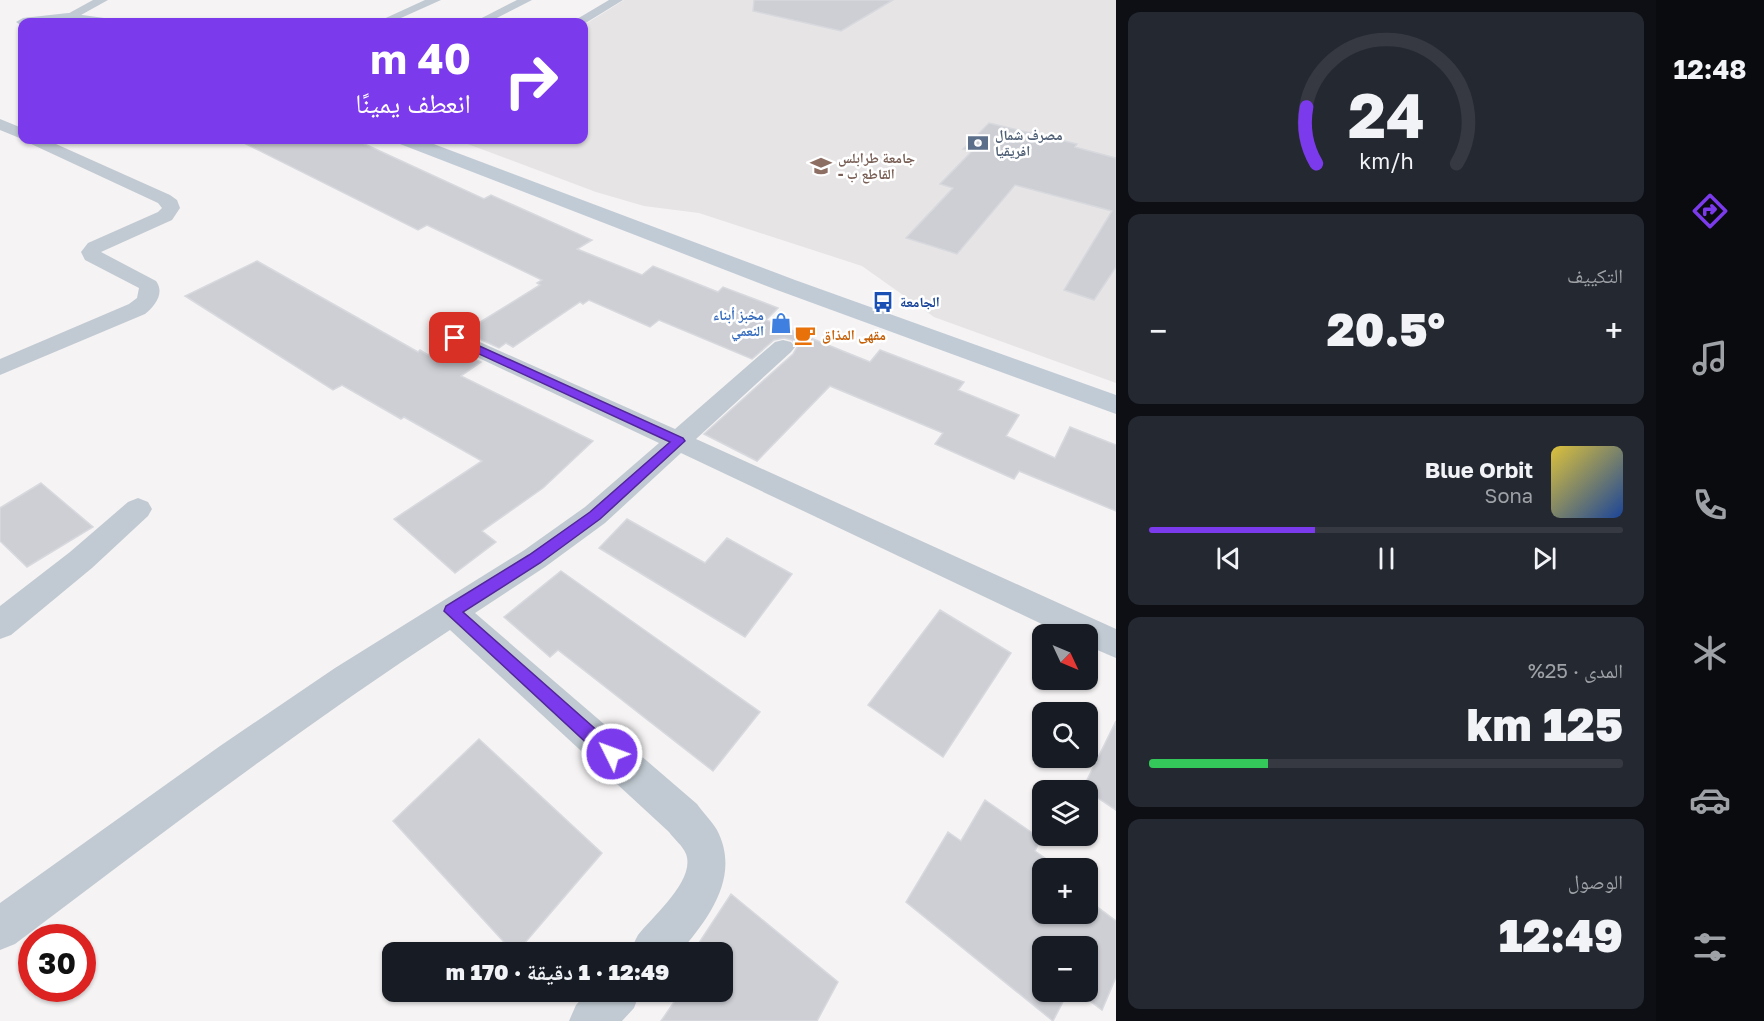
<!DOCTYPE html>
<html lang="ar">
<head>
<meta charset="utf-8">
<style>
	:root { --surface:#171b24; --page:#242831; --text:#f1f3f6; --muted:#9ea1a6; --line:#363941; --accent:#7c3aed }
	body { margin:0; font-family:"Golos Text","Noto Naskh Arabic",sans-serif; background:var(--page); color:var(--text); direction:rtl; height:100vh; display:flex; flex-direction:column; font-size:22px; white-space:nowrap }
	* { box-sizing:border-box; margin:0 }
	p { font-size:20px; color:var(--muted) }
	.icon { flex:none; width:33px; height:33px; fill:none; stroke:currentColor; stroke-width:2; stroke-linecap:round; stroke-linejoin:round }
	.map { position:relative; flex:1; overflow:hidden; direction:ltr }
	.panel { display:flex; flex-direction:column; gap:12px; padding:12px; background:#0d0f14; width:540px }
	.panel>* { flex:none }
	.guide { position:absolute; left:18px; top:18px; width:570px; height:126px; border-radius:12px; box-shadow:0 2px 4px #0004; direction:rtl; background:#7c3aed; color:#fff; overflow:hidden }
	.needle { width:39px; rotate:134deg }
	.buttons { position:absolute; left:1032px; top:624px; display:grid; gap:12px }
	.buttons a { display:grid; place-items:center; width:66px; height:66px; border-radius:12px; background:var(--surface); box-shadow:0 2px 4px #0004; font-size:30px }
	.speed { position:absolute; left:18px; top:924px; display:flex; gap:12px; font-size:30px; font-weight:700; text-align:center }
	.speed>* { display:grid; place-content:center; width:78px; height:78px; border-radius:50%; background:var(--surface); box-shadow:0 2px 4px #0004; line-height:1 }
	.speed .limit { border:9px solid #d22; background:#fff; color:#111 }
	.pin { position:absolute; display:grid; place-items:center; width:51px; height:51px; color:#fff; margin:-26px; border-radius:12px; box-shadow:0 3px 9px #0006 }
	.me { position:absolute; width:66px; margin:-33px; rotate:312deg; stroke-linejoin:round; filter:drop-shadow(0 0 4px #0008) }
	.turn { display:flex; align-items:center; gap:21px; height:126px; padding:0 18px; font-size:27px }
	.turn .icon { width:78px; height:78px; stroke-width:2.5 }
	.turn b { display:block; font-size:42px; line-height:51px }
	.big { font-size:45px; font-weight:800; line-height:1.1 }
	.panel .tile { flex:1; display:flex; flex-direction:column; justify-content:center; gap:9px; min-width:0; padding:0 21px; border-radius:12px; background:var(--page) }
	.panel .dial { align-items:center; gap:0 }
	.dial svg { height:156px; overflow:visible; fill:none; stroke:var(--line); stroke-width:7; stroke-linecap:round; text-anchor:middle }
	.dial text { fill:var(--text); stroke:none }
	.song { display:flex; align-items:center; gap:18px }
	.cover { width:72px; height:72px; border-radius:9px; background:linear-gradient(135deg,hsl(50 70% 55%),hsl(220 70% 35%)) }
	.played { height:6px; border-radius:3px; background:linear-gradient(90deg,var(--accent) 35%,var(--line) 35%) }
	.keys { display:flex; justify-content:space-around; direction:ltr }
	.heat { display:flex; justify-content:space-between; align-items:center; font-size:33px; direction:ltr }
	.charge { height:9px; border-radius:4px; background:linear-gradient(90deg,#34c759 25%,var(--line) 0) }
	.trip { position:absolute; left:382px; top:942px; width:351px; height:60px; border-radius:12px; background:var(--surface); box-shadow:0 2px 4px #0004; font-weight:800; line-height:60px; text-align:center; direction:rtl }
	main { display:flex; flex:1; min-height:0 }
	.tab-bar { display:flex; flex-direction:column; width:108px; justify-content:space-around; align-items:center; background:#090b0e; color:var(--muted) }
	.tab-bar .icon { width:42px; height:42px }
	.tab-bar .on { color:var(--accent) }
	.tab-bar b { font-size:27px; color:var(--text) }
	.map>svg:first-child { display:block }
	.education { fill:#e6e4e5 }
	.building { fill:#cdcfd5; stroke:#d7d9de; stroke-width:1.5 }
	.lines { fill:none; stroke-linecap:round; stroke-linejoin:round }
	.street { fill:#c1cad2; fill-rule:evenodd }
	.secondary { fill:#c1cbd6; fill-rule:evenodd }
	.route { fill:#7c3aed; stroke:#51269a; stroke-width:1.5 }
	.labels { text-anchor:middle; stroke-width:5; stroke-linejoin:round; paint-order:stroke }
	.far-service-label { font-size:14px; font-weight:bold; fill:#4e5e75; stroke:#fff; text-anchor:start }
	.far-education-label { font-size:14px; font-weight:bold; fill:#785e54; stroke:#fff; text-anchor:start }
	.far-transit-label { font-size:14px; font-weight:bold; fill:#164399; stroke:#fff; text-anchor:start }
	.far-shop-label { font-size:14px; font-weight:bold; fill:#366cbe; stroke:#fff; text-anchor:end }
	.far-food-label { font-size:14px; font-weight:bold; fill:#c56008; stroke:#fff; text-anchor:start }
</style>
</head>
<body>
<main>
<nav class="tab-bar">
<b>12:48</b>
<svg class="icon on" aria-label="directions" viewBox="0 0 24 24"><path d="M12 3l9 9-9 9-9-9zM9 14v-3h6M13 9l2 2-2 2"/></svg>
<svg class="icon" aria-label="music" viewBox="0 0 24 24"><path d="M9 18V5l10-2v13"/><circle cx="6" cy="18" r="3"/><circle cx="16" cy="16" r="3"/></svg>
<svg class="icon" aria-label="phone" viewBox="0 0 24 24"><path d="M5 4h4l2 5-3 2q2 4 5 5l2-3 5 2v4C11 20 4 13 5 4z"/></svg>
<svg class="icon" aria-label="climate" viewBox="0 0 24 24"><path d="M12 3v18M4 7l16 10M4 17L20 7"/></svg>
<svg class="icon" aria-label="car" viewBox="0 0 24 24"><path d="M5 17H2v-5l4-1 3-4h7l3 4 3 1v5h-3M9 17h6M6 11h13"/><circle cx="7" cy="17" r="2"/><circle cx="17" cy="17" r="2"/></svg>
<svg class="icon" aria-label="filters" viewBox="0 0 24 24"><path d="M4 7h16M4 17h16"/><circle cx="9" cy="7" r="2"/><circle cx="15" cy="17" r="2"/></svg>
</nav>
<section class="panel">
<div class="tile dial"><svg viewBox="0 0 100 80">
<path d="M14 69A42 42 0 1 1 86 69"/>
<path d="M14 69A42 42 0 0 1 9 40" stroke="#7c3aed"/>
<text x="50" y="56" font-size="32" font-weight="700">24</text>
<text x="50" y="72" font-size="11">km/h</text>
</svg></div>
<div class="tile"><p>التكييف</p>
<div class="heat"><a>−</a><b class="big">20.5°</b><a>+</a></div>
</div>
<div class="tile">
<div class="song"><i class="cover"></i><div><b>Blue Orbit</b><p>Sona</p></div></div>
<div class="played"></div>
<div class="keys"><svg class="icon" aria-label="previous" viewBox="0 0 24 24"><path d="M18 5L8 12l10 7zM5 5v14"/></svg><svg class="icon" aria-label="pause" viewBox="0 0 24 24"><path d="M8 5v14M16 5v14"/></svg><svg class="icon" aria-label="next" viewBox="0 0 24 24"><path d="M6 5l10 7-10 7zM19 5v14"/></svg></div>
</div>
<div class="tile"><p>المدى · 25%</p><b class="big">125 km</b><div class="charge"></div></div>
<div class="tile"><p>الوصول</p><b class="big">12:49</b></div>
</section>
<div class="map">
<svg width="1116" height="1021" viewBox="0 0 1116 1021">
	<rect width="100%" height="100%" fill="#f5f3f3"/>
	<!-- education -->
	<path class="education" d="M624,0H1116V383L934,317L862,266L699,213L644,206L596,192L457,140H584V25Z"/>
	<!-- building -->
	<path class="building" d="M754,0H893L841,31L753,11Z
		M989,123L1077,144L1075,147L1116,158V267L1094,300L1064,290L1112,211L1015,185L957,254L906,238L953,188L940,184L972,151L963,149Z
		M238,140H356L484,199L491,195L592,240L577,249L642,275L653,266L718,292L723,287L778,308L766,320L870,362L880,350L964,382L958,390L1019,415L1006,436L1055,458L1070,427L1116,445V511L1019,471L1014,479L935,444L943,433L830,386L757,461L704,434L793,354L797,347L792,340L784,338L774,340L752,359L659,320L650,327L589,300L583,304L580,302L513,347L506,343L499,348L464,332L540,285L537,283L542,280L427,225L418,230Z
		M257,261L418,352L420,350L428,355L445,344L481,362L461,376L593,441L543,488L482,531L496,542L455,573L394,519L482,461L404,417L401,419L342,385L333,390L185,296Z
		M41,483L93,527L27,567L0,541V508Z
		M627,519L705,563L727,538L792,574L745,637L599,548Z
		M561,571L760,712L713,771L558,650L550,657L504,617Z
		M940,610L1011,653L943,757L868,705Z
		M1116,721V810L1083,788Z
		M479,739L602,853L517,952H513L393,821Z
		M985,800L1041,839L1035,851L1059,868H1042V914H1088V900L1116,921V977L1102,1010L1078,992H1088V946H1042V992H1068L1053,1021L906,902L948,832L961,841Z
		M731,894L838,982L817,1021H661L681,992H723V952H693Z"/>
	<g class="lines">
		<!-- street -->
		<path class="street" d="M93,0H108L72,20H64L62,17Z
			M425,0H441L392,22H377Z
			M517,0H532L489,22H474Z
			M609,0H623L584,24L572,22Z
			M0,119L22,128V139L0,130Z
			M27,140H47L170,195L177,200L180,208L172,220L101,252L156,281C165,293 155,306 145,314L0,375V359L129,304L137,298L139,288L85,260L81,252L88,243L158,212L162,208L158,203L29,143Z
			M455,331L675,429L775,342L783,340L791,342L795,347L791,352L696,439L1116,629V658L1088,646V634H1063L681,453L605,523L545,567L475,613L697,804C703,813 712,821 717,830C741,876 709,918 680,952H630C633,946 635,940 638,935C652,917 696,880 686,854C683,846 674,839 669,832L450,630C300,728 158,836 15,944L0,950V903L220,746L335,668L523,551L585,507L659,443L447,343L444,338L447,333Z
			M138,498L148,502L152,509L148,516L92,568L11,635L0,639V606L70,552L128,502Z
			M588,992H640L634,1008L622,1021H569L576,1005Z"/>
		<!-- secondary -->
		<path class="secondary" d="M68,13L104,18L111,22H22V26L16,22L23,18Z
			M398,140H423L795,280L1116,395V414L777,290L400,144Z"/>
	</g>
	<!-- route -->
	<path class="route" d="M455,335L683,438L685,441L600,519L540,563L463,612L618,749L620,754L618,760L612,763L605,760L444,611L446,606L529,555L590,512L670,442L451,341L450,338Z"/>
	<!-- icons -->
	<defs>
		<symbol id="bank-bare" viewBox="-9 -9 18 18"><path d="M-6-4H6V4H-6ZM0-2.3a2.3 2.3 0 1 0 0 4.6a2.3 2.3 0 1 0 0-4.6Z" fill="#5c6f8a" stroke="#fff" stroke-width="2.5" paint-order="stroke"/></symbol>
		<symbol id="university-bare" viewBox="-9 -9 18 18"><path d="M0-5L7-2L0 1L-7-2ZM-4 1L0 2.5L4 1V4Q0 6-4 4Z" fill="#8d6e63" stroke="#fff" stroke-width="2.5" paint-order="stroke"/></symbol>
		<symbol id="bus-bare" viewBox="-9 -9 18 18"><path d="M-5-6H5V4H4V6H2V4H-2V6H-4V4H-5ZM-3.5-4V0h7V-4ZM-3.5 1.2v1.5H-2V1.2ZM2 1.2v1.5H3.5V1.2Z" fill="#1a4fb4" stroke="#fff" stroke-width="2.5" paint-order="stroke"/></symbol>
		<symbol id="shop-bare" viewBox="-9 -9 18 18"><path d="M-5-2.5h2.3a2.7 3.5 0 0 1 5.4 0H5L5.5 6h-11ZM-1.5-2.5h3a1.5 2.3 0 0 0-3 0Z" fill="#3f7fe0" stroke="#fff" stroke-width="2.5" paint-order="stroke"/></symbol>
		<symbol id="cafe-bare" viewBox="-9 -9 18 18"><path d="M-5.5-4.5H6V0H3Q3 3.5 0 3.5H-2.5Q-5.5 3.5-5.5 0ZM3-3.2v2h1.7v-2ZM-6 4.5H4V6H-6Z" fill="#e8710a" stroke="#fff" stroke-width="2.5" paint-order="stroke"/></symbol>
	</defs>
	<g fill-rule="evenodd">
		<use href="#bank-bare" x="963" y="128" width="30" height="30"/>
		<use href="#university-bare" x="806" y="151" width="30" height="30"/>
		<use href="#bus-bare" x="868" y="287" width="30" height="30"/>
		<use href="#shop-bare" x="766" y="308" width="30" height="30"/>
		<use href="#cafe-bare" x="790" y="320" width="30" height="30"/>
	</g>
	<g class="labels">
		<!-- far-service labels -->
		<g class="far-service-label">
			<text x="995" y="140">مصرف شمال<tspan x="995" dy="16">افريقيا</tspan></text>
		</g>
		<!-- far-education labels -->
		<g class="far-education-label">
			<text x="838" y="163">جامعة طرابلس<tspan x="838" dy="16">- القاطع ب</tspan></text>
		</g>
		<!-- far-transit labels -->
		<g class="far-transit-label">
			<text x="900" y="307">الجامعة</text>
		</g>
		<!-- far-shop labels -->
		<g class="far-shop-label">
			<text x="764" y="320">مخبز أبناء<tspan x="764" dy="16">النعمي</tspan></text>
		</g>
		<!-- far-food labels -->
		<g class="far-food-label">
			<text x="822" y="340">مقهى المذاق</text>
		</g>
	</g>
</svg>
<div class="buttons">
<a><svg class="needle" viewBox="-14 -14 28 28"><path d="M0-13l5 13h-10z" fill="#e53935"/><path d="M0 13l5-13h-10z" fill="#9ea1a6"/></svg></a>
<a><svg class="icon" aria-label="search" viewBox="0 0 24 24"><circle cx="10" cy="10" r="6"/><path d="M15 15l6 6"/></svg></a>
<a><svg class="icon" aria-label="layers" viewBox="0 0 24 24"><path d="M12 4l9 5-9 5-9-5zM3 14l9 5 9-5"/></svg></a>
<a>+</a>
<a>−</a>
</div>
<div class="speed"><div class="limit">30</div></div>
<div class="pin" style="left:455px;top:338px;background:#d93025"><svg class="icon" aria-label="arrive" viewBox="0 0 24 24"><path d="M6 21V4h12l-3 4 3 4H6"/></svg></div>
<svg class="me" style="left:612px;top:754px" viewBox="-20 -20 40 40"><circle r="17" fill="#7c3aed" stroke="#fff" stroke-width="3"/><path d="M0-11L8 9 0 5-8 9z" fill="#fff"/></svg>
<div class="trip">12:49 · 1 دقيقة · 170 m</div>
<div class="guide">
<div class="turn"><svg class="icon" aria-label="right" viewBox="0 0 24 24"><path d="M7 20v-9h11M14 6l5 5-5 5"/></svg><div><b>40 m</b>انعطف يمينًا</div></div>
</div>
</div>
</main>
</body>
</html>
